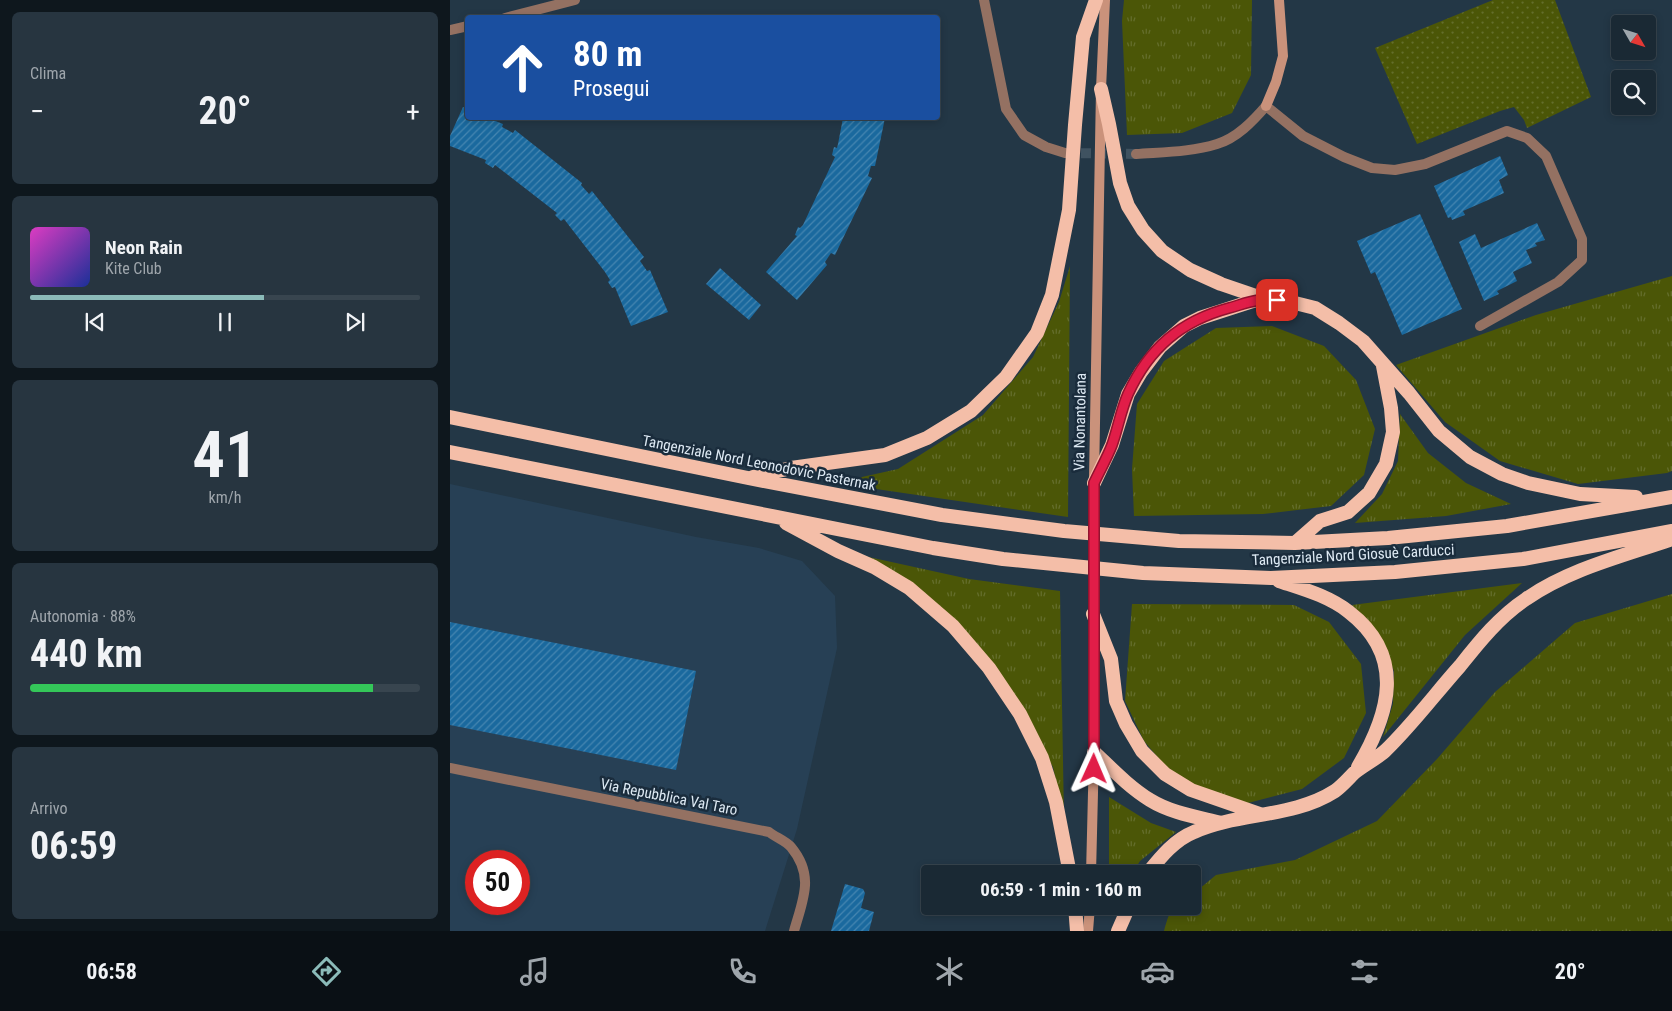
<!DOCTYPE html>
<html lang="it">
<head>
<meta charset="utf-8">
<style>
	:root { --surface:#1a2934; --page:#273540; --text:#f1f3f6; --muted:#9fa6ac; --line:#38454f; --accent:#8bbbb9 }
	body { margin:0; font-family:"Roboto Condensed",sans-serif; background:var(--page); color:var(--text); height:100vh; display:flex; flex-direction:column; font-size:19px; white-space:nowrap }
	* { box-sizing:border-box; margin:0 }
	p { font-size:16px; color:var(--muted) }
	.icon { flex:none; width:28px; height:28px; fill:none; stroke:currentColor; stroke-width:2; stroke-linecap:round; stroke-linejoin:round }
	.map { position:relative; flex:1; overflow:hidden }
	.side { display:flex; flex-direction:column; gap:12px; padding:12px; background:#0e171d; width:450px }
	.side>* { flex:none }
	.banner { position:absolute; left:15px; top:15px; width:475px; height:105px; border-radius:5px; box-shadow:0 2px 8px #0003,0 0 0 1px var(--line); background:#1a4fa0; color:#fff; overflow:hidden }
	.needle { width:32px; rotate:129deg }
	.controls { position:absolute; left:1161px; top:15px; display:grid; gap:10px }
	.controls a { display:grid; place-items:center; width:45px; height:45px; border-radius:5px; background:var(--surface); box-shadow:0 2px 8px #0003,0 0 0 1px var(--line); font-size:25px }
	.speed { position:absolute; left:15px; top:850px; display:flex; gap:10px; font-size:25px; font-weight:700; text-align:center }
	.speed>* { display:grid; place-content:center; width:65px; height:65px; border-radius:50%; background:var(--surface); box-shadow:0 2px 8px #0003,0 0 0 1px var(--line); line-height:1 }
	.speed .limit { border:8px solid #d22; background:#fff; color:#111 }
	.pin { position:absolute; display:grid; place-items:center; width:42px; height:42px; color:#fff; margin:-21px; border-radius:10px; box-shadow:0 2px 8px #0006 }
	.me { position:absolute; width:55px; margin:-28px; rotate:1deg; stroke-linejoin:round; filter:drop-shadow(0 0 4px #0008) }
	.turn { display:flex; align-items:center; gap:18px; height:105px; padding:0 25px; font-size:22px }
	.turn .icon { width:65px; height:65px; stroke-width:2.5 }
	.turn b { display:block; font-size:35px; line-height:42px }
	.big { font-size:38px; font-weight:700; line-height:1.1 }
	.side .card { flex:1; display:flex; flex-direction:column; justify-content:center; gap:8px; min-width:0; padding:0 18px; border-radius:8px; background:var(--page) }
	.side .dial { align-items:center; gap:0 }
	.dial b { font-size:65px; line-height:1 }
	.song { display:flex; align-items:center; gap:15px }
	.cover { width:60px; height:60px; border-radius:8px; background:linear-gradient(135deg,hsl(310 70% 55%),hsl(230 70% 35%)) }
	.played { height:5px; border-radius:2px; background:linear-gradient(90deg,var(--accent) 60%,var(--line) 60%) }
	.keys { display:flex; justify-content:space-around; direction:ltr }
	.heat { display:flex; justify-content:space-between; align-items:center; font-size:28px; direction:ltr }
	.charge { height:8px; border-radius:4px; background:linear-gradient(90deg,#34c759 88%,var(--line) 0) }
	.trip { position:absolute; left:471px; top:865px; width:280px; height:50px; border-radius:5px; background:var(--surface); box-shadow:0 2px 8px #0003,0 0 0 1px var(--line); font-weight:700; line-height:50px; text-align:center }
	.tab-bar { display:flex; height:80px; justify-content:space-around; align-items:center; background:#0a1015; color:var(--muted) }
	.tab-bar .icon { width:35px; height:35px }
	.tab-bar .on { color:var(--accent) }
	.tab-bar b { font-size:22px; color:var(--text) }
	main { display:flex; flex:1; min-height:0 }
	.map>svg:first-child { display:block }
	.built { fill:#274055; fill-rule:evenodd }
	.grass { fill:url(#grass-tufts) }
	.park { fill:url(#park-dots) }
	.building { fill:url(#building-hatch) }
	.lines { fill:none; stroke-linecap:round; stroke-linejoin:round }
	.minor-tunnel { stroke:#3f5260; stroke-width:10; stroke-dasharray:10 5; stroke-linecap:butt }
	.minor { stroke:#947162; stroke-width:10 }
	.secondary { stroke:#ca927b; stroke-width:10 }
	.trunk { stroke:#f4bea8; stroke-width:14 }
	.secondary-bridge { stroke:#ca927b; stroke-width:10 }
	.route-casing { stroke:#92132f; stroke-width:12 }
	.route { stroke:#e11d48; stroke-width:9 }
	.labels { text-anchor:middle; stroke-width:5; stroke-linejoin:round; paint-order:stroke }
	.street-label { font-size:15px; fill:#dde9f3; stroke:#1a2c3c }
</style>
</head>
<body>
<main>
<section class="side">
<div class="card"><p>Clima</p>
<div class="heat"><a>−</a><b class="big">20°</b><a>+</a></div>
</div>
<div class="card">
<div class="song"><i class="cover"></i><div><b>Neon Rain</b><p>Kite Club</p></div></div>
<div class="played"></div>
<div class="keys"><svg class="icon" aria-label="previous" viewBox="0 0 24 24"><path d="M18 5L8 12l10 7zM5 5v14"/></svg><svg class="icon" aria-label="pause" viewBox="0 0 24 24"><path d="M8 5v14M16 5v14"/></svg><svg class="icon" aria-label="next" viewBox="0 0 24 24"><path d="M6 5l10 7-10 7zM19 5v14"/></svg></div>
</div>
<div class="card dial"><b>41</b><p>km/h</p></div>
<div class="card"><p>Autonomia · 88%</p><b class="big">440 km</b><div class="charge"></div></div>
<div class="card"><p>Arrivo</p><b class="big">06:59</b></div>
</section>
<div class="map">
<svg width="1222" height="931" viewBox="0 0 1222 931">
	<defs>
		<pattern id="grass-tufts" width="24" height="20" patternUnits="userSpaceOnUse" patternTransform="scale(1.25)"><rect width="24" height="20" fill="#4b5607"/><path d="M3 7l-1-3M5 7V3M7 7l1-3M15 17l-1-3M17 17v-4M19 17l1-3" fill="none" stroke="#646e2c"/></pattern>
		<pattern id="park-dots" width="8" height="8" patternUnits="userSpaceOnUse" patternTransform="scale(1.25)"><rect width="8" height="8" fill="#4b5607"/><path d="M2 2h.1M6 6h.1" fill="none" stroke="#646e2c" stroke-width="1.8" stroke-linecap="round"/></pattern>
		<pattern id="building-hatch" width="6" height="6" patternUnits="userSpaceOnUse" patternTransform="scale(1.25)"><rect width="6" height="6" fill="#1a699e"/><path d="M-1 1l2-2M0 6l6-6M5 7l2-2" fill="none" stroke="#4686b1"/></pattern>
	</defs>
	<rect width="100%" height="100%" fill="#233746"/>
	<!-- built -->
	<path class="built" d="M0,484L246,537L309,548L352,561L385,596L387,648L347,829L315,931H0ZM26,861H69V904H26Z"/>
	<!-- grass -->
	<path class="grass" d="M674,0H802L801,75L782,113L732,133L677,135L672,21Z
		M620,266L618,517L385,483L448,469L533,415L583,357L609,302Z
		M1222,276V471L1217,473L1128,484L1050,461L995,422L946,365L1086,315Z
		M822,326L874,346L906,380L925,429L914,475L881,506L813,514L684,516L682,469L687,404L714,361L766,328Z
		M950,414L978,453L1016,483L1061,504L996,516L905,523L932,494L948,461Z
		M414,556L519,579L610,591L614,818L603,767L539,660Z
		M1072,583L1015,635L933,737L943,704L944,671L926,630L902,605Z
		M1222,594V931H714C720,910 720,906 742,906L743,894L766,875L845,860L927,821L987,759L1045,692L1125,623Z
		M682,604L844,605L879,622L911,664L916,713L894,758L852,789L798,803L749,788L716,767L694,741L675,701Z
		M659,797L701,823L726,832L690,861L682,874H659Z"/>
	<!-- park -->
	<path class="park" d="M1043,0H1105L1141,97L1077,128L1074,120L1064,107L1050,111L967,144L925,48Z"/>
	<!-- building -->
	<path class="building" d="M13,107L18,109V118H38L53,124L52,127L63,133L65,130L132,183L131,185L139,194L142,191L194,257L190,261L197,271L200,270L218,312L181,326L165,287L162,288L158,282L160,280L155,272L114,219L111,221L105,215L107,213L45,165L43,168L35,163L36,160L0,146V136Z
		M393,118H435L425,166H421L418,176L422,178L385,255L381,253L375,262L377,265L347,300L316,272L347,236L345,235L348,227L350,228L353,225L385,157L382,155L384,147L387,148L388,144Z
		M1050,156L1058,175L1049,180L1054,193L1013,211L1015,215L1002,220L1001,217L998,218L984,186Z
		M970,214L1012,309L952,335L925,272L921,274L907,241Z
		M1087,223L1095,240L1085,243L1087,246L1076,250L1082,263L1063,272L1067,281L1047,291L1049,294L1034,301L1009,242L1025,234L1031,248Z
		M270,268L311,305L299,320L256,284Z
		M0,622L246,671L226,770L0,725Z
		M395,884L413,889L415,893L411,908L424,912L419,931H381Z"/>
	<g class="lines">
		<!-- minor-tunnel -->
		<path class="minor-tunnel" d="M616,153L686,154"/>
		<!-- minor -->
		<path class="minor" d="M534,0L556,109L574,135L596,147L615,153
			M55,18L125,0
			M0,30L18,26
			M686,154C712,152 742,152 767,144C787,138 803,121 816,106L853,136L894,157L922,168L945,170L975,164L1057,131L1077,138L1096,156L1132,239V260L1108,282L1030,326
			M0,768L319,832C325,837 336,841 341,847C365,876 353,899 344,931"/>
		<!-- secondary -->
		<path class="secondary" d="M816,106L826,82L833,56L829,0
			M644,479L651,89L655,0
			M641,874L644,752L643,620
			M638,931L640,906"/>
		<!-- trunk -->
		<path class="trunk" d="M651,89L659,124L670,183L678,206L693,230L712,251L740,270L771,284L812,298L841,302L865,308L889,323L913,341L959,393L989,431L1020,457L1052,474L1078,483L1130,494L1186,497
			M0,417L298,478L492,515L614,531L729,541L845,543L938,538L1057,526L1222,497
			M0,452L483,548L553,559L693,573L821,578L945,572L1073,559L1222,531
			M303,477L341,468L435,455L477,438L521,411L556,377L587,333L602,295L619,210L625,125L633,37L646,0
			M644,483L662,445L678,394L691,372L710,347L734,326L750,318L812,298
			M336,523L388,551L424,567L459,588L503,626L539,668L570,714L592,758L606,802L620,874
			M845,543L870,521L898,512L919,493L936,464L943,432L941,408L933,366
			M829,581C853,589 879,596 899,612C956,656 940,713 908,767
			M643,614L661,659L666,701L676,724L692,751L715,774L741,790L810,814
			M644,752C662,769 679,787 700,800C721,813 747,817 771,823
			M697,874C710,858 724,840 744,832C789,812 843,818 885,791C892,786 898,779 904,773C914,765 926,759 935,751C962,725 985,694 1010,666C1029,642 1050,616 1076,599C1119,569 1173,556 1222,539
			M625,906L627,931
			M668,931L679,906"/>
		<!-- secondary-bridge -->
		<path class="secondary-bridge" d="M643,614L644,483"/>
	</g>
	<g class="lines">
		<defs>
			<path id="route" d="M644,769V483C650,470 657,458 662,445C668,428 671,410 678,394C699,348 731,321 779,308C797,303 807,298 827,300"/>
		</defs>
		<!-- route casing -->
		<use href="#route" class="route-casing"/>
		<!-- route -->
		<use href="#route" class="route"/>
	</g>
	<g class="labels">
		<!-- street labels -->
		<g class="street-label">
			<text transform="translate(630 422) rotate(-89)" y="5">Via Nonantolana</text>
			<text transform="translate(309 463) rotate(11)" y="5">Tangenziale Nord Leonodovic Pasternak</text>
			<text transform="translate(903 555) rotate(-3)" y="5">Tangenziale Nord Giosuè Carducci</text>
			<text transform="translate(219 797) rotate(11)" y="5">Via Repubblica Val Taro</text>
		</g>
	</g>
</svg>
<div class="controls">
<a><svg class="needle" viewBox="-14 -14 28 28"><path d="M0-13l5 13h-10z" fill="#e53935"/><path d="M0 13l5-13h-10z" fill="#9fa6ac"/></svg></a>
<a><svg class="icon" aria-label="search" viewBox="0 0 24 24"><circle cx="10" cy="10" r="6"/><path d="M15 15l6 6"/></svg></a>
</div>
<div class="speed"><div class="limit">50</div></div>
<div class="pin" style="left:827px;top:300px;background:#d93025"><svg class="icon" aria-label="arrive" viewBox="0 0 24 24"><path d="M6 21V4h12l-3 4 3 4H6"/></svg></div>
<svg class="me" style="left:644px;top:769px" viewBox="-20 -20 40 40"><path d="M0-17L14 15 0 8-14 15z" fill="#e11d48" stroke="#fff" stroke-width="4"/></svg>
<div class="trip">06:59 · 1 min · 160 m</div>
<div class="banner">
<div class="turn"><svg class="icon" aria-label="ahead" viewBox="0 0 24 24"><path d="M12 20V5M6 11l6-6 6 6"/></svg><div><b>80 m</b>Prosegui</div></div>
</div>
</div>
</main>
<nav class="tab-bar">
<b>06:58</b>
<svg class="icon on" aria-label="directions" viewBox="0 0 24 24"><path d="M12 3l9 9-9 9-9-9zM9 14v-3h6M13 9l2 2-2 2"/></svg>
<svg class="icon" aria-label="music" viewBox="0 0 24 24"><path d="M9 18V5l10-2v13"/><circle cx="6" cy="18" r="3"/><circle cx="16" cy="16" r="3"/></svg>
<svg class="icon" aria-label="phone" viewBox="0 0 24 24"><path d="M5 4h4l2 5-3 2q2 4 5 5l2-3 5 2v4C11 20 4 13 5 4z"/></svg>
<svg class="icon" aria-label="climate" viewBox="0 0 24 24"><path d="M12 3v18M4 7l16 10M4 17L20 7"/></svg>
<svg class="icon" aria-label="car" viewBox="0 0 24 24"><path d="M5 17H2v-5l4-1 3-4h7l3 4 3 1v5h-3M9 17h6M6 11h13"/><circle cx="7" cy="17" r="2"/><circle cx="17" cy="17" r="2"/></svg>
<svg class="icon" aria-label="filters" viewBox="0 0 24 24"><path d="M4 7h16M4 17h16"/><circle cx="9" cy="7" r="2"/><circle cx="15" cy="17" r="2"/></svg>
<b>20°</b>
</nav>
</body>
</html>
